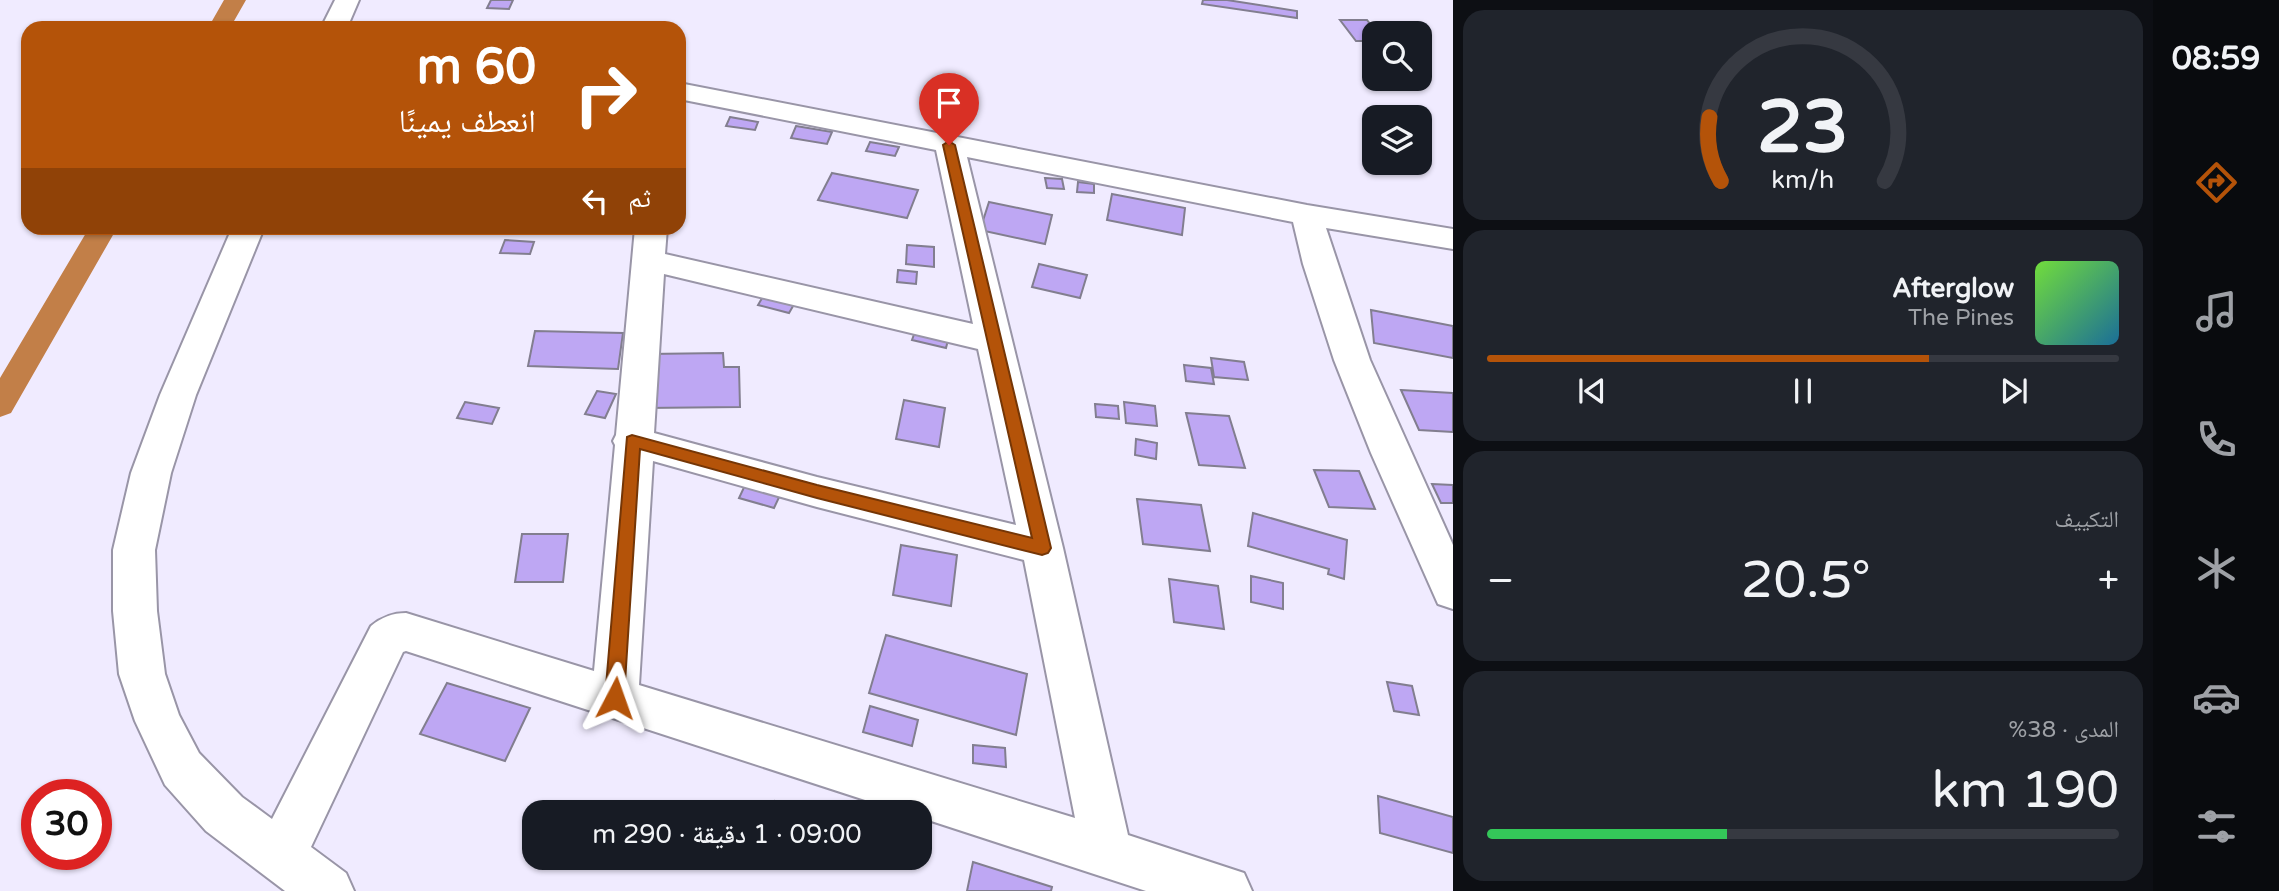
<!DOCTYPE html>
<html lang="ar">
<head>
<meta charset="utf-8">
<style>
	:root { --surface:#171b24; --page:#20242c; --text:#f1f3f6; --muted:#9ea1a6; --line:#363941; --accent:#b45309 }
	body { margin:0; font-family:"Varela Round","Noto Naskh Arabic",sans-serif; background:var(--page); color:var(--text); direction:rtl; height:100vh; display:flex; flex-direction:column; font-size:26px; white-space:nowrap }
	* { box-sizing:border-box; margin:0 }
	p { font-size:23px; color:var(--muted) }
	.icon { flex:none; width:38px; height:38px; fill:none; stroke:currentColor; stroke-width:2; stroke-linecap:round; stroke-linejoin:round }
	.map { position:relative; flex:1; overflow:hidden; direction:ltr }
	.drawer { display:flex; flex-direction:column; gap:10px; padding:10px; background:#0d0f14; width:700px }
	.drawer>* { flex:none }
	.hud { position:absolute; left:21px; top:21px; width:665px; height:214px; border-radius:21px; box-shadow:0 2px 5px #0004; direction:rtl; background:#b45309; color:#fff; overflow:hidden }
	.buttons { position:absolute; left:1362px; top:21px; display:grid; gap:14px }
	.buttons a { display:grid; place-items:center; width:70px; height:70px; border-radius:14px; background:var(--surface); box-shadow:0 2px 5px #0004; font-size:35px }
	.speed { position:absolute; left:21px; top:779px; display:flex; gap:14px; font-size:35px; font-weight:700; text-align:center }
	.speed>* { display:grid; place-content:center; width:91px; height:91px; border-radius:50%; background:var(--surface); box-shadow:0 2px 5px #0004; line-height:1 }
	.speed .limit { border:10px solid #d22; background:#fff; color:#111 }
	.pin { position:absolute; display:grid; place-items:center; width:60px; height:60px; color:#fff; margin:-72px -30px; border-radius:50% 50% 50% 0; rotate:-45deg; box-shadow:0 0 7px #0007 }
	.pin .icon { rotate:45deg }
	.me { position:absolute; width:77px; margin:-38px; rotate:4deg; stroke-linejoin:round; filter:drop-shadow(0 0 5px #0008) }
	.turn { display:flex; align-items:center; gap:24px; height:147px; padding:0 35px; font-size:32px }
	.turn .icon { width:91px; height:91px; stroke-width:2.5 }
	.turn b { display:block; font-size:49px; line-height:60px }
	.then { display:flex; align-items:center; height:66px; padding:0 35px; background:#0003; gap:14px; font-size:26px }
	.big { font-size:52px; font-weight:600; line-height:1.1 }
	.drawer .card { flex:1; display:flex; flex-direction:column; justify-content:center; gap:10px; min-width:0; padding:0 24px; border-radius:21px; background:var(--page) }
	.drawer .dial { align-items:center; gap:0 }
	.dial svg { height:182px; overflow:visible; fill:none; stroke:var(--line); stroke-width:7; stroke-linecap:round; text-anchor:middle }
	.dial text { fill:var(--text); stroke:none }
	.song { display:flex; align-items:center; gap:21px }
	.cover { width:84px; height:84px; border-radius:10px; background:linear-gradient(135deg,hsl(100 70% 55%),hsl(200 70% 35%)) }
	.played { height:7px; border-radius:4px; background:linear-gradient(90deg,var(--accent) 70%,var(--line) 70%) }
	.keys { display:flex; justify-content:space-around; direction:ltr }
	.heat { display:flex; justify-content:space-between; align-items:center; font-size:38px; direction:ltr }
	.charge { height:10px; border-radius:5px; background:linear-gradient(90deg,#34c759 38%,var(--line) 0) }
	.trip { position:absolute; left:522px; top:800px; width:410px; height:70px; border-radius:21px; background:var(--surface); box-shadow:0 2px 5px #0004; font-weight:600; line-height:70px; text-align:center; direction:rtl }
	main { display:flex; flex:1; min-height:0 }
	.tabs { display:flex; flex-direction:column; width:126px; justify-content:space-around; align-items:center; background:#090b0e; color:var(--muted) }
	.tabs .icon { width:49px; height:49px }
	.tabs .selected { color:var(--accent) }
	.tabs b { font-size:32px; color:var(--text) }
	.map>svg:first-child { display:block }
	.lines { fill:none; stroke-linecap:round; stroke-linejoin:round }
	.canal { fill:#c27f48; fill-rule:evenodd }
	.building { fill:#bea7f3; stroke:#827e8f; stroke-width:2 }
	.street-casing { stroke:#9995a7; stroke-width:4 }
	.street { fill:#fff; fill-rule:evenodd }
	.route { fill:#b45309; stroke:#753606; stroke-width:2 }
</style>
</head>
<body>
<main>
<nav class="tabs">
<b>08:59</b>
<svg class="icon selected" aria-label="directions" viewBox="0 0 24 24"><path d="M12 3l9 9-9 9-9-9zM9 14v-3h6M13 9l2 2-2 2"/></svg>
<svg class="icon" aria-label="music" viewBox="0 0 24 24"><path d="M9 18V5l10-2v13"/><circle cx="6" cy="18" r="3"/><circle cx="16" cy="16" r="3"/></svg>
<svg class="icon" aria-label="phone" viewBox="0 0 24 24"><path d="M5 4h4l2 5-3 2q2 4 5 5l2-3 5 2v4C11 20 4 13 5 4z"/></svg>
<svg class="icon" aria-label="climate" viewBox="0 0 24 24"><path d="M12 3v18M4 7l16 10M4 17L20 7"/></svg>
<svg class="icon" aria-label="car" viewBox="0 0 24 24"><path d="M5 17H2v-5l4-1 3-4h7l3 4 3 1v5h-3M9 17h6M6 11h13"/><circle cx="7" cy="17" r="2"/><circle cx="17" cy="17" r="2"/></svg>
<svg class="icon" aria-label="filters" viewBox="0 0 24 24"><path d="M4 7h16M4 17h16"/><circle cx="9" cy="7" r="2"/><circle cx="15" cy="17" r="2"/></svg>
</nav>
<section class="drawer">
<div class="card dial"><svg viewBox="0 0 100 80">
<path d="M14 69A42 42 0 1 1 86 69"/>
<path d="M14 69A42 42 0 0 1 9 41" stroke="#b45309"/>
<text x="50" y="56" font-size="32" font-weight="700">23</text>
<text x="50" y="72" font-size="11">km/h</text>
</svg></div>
<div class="card">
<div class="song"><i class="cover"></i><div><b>Afterglow</b><p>The Pines</p></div></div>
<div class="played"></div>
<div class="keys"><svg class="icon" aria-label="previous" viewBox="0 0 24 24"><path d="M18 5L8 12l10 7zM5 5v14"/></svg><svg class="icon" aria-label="pause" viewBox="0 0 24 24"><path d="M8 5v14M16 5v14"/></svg><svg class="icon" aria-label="next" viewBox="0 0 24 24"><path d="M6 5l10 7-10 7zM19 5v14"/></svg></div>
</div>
<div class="card"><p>التكييف</p>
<div class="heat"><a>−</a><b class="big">20.5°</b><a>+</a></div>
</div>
<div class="card"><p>المدى · 38%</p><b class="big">190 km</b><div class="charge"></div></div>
</section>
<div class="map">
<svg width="1453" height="891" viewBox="0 0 1453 891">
	<rect width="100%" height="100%" fill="#f0ebff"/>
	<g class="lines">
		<!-- canal -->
		<path class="canal" d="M224,0H246L230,28H208Z
			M89,228H117L11,413L0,417V378Z"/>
	</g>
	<!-- building -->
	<path class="building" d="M491,0H513L509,9L487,8Z
		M1203,0H1227L1297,11V18L1202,4Z
		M1340,20H1367L1377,33H1374V41H1356Z
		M730,117L758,122L755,130L726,126Z
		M796,126L832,132L827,144L791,138Z
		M870,142L899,147L895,156L866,151Z
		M832,173L918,190L907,218L818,200Z
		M1045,178L1062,179L1064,189L1047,188Z
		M1078,182L1094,184V193L1077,192Z
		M1112,194L1185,208L1182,235L1107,220Z
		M989,202L1052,215L1045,244L980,230Z
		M505,240L534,242L530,254L500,253Z
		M907,245L934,247V267L906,264Z
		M1039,264L1087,275L1080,298L1032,287Z
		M898,270L917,272L916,284L897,282Z
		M765,293L796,301L789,313L758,305Z
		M1371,310L1453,326V358L1374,343Z
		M916,329L949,336L946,348L912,340Z
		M535,331L623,333L618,369L528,366Z
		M723,353L724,367H739L740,407L645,408L647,354Z
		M1211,358L1244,362L1248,380L1214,377Z
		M1184,365L1211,368L1214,384L1186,381Z
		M1401,390L1453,393V432L1419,430Z
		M597,391L616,394L605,418L585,414Z
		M904,400L945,408L939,447L896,439Z
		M465,402L499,408L492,424L457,418Z
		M1124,402L1155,406L1157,426L1126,423Z
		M1095,404L1118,406L1119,419L1096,417Z
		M1186,413L1229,416L1245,468L1199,465Z
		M1136,439L1157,443L1156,459L1135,455Z
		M1314,470L1359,471L1375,509L1329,507Z
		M747,481L782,491L774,508L739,498Z
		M1432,484L1453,485V503H1441Z
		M1137,499L1201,505L1210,551L1143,544Z
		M1253,513L1347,540L1344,579L1328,574L1329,569L1248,546Z
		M522,534H568L563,582H515Z
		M901,545L957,555L951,606L893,595Z
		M1251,576L1283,583V609L1251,602Z
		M1169,579L1218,586L1224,629L1174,622Z
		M886,635L1027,674L1016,735L869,693Z
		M1387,682L1412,686L1419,715L1394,711Z
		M447,683L530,708L505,761L420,734Z
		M870,706L918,720L912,746L863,732Z
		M973,745L1005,748L1006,767L973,763Z
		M1378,796L1453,817V853L1380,833Z
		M775,801L824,809L823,812H774Z
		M973,862L1052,887L1051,891H967Z"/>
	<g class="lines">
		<defs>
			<path id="street" d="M335,0H359L347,28H321Z
				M679,83L1307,205L1453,229V249L1326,228L1370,360L1453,545V609L1438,604L1371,453L1334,360L1303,264L1293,222L967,157L1063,548L1128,835L1244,873L1252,891H1146L919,817V812H902L406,651L403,652L311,847L346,873L354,891H285L206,831L165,785L135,721L119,674L113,611V550L131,473L160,395L232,228H264L196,395L171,473L155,550L157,611L165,674L179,715L199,753L242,797L272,819L371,626C382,617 392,613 406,613L594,671L615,445L613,441L616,435L635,228H667L665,254L973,324L936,150L679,99ZM664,274L978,349L1016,525L817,477L654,433ZM653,461L817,507L1024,560L1075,818L639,685Z"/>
		</defs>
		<!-- street casing -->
		<use href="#street" class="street-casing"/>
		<!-- street -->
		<use href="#street" class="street"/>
	</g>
	<!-- route -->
	<path class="route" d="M949,141L955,145L1051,548L1048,553L1042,555L817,498L640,449L624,698L622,704L615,706L608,704L605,698L627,437L632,435L817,485L1032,538L943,145Z"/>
</svg>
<div class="buttons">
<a><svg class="icon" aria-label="search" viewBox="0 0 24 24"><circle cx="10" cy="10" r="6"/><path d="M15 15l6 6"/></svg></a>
<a><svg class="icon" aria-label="layers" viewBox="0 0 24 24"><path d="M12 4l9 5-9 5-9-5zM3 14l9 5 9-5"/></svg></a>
</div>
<div class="speed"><div class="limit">30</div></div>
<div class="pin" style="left:949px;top:145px;background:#d93025"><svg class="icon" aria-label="arrive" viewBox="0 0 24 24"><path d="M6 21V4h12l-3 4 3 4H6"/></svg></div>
<svg class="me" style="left:615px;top:698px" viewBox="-20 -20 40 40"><path d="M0-17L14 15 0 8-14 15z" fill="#b45309" stroke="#fff" stroke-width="4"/></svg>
<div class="trip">09:00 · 1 دقيقة · 290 m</div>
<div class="hud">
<div class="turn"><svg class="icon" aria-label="right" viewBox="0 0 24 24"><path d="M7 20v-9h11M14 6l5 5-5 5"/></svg><div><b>60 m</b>انعطف يمينًا</div></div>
<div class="then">ثم<svg class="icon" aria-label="left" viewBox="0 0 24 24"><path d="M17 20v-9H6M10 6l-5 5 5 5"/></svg></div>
</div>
</div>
</main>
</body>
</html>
